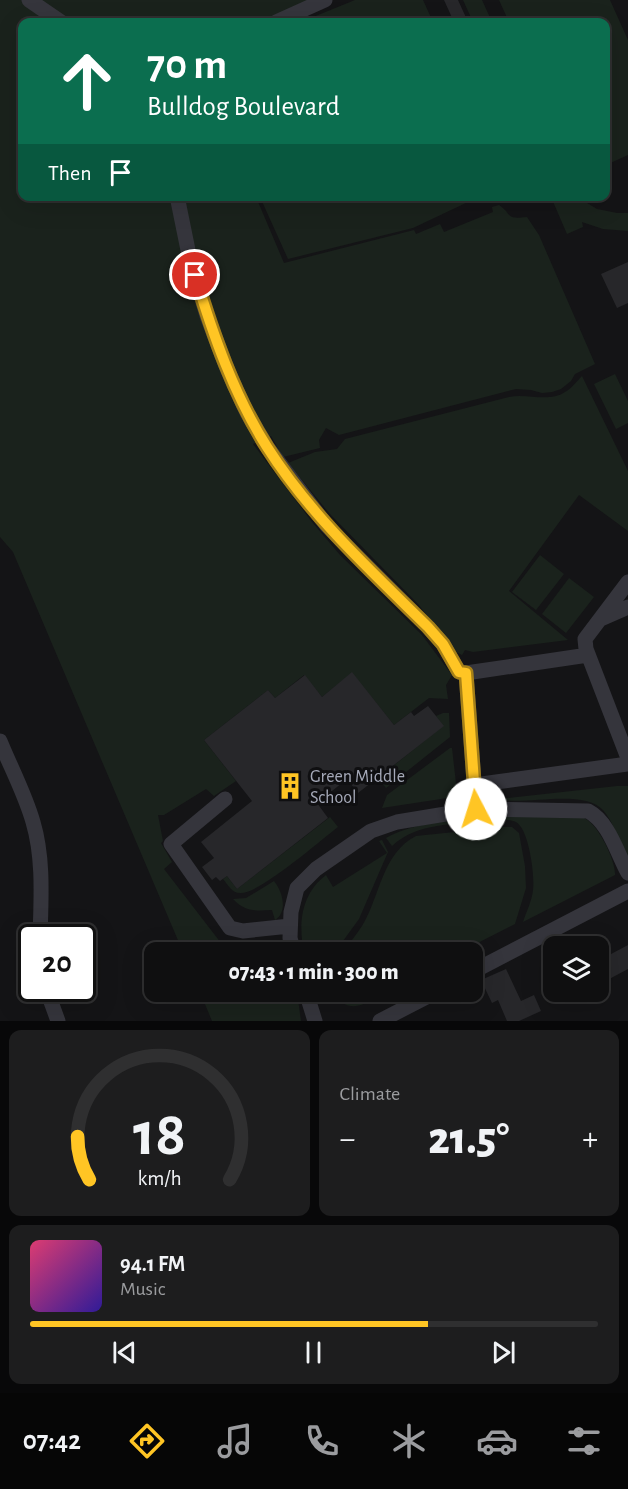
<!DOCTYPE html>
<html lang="en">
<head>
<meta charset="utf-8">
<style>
	:root { --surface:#0f0f10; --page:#1d1d1e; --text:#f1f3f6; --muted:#9b9c9f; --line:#2f2f30; --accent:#ffc524 }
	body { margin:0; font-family:"Alegreya Sans",sans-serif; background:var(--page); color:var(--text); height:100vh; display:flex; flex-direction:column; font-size:22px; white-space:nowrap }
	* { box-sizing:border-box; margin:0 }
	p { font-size:20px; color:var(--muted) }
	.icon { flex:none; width:33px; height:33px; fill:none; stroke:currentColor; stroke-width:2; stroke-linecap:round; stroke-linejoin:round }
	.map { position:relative; height:1021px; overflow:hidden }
	.side { display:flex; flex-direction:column; gap:9px; padding:9px; background:#080809; flex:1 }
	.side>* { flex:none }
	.hud { position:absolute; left:18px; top:18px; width:592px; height:183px; border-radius:12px; box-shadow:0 6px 24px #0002,0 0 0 2px var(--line); background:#0b6e4f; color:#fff; overflow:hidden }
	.fabs { position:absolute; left:543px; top:936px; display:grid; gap:12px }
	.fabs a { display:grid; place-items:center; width:66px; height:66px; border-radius:12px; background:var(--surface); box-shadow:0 6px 24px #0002,0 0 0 2px var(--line); font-size:30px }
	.speed { position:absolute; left:18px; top:924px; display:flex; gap:12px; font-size:30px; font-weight:700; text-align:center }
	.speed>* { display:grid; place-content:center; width:78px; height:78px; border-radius:50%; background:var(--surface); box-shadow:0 6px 24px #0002,0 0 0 2px var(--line); line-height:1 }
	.speed .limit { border:3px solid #111; border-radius:9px; background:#fff; color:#111 }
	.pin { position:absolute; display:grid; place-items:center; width:51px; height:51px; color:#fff; margin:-26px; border:3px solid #fff; border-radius:50%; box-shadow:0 2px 6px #0007 }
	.me { position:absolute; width:66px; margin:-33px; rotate:355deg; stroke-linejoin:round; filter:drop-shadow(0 0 4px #0008) }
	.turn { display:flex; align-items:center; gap:21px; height:126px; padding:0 30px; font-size:27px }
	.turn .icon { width:78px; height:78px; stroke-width:2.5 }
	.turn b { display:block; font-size:42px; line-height:51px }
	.then { display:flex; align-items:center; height:57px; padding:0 30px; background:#0003; gap:12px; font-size:22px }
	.big { font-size:45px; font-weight:800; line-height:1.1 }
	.side .card { flex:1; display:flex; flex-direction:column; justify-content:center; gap:9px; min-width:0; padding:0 21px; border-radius:12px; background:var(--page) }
	.side .dial { align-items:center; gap:0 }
	.dial svg { height:156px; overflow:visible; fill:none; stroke:var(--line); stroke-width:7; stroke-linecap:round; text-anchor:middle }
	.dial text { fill:var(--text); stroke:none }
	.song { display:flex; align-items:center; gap:18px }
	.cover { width:72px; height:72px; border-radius:9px; background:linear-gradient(135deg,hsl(340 70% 55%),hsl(250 70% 35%)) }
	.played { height:6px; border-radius:3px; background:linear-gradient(90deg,var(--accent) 70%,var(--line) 70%) }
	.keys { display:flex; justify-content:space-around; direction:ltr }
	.heat { display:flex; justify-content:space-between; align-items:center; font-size:33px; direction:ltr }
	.side .tiles { flex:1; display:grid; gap:9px; grid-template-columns:1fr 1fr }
	.card:last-child { grid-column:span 2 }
	.trip { position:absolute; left:144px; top:942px; width:339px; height:60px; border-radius:12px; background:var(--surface); box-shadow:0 6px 24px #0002,0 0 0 2px var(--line); font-weight:800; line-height:60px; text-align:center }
	.menu { display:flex; height:96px; justify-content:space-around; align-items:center; background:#060606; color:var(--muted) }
	.menu .icon { width:42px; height:42px }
	.menu .on { color:var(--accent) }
	.menu b { font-size:27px; color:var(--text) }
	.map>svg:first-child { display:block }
	.green { fill:#1a221c }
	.building { fill:#27272a }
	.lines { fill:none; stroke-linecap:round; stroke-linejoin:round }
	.minor { stroke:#35353c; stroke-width:15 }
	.route-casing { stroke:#a68017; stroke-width:15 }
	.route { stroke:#ffc524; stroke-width:10 }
	.labels { text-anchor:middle; stroke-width:6; stroke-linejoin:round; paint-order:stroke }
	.poi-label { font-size:18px; fill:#a5a9b8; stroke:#0f0f11; text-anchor:start }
</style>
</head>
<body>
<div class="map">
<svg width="628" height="1021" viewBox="0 0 628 1021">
	<rect width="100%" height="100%" fill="#141416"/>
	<!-- green -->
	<path class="green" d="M0,0H317L268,22H22V196L256,197L284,263L414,230L416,234L440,224L444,232L493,212L492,207L499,205C513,214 504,220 527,217L539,235L595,364L575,374L571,381L561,389L552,392L542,393L531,390L516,389L339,435L326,428L319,440L320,448L283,457L271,436L253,444L312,522L340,555L422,635L452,675L446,685L448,699L429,698L394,725L352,673L322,697L304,675L275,698L268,690L204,740L236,781L214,796L206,789L164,815H158L163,841L161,843L172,862L164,869L221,943L235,952H183L13,552L0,537Z
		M355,0H423L433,22H420L417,16L419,22H301Z
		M463,0H482L492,22H473Z
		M499,0H610L628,40V155L606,165V22H509Z
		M260,197H472L470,201L413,228L288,259Z
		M551,197H577L597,209L617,213H628V231L603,229L582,222L583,227L567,234Z
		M615,374L628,401V423L616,429L594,384Z
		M582,376L628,471V531L579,495L509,591L568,640L473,652L465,650L462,655L456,652L418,604L329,513L288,463L315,452L337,449L345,439L509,397C527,393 549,403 565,392C571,389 577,381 582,376Z
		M540,555L564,574L536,610L512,592Z
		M569,578L594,597L566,633L542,614Z
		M443,713H449L450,737L386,788L378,778L443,726L436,716Z
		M450,748H452L457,792L454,797L382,808L387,795Z
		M617,786H628V860C621,845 613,821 603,810C583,788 524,806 498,799Z
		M524,815L584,818C598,824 616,861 615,875L523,922C526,912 532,901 533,890C535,876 529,829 516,822C509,819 500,820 492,820V817Z
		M330,817L338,827C321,840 258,895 240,893C232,893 228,885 223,879L227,876L237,889Z
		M488,818V821C454,825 418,822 392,846L386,838C413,822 457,820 488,818Z
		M503,827H512L519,833L525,866L526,888L515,924L460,952H342C349,944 356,935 362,926C380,897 382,853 416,836Z
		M382,840L388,852L359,919L335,952H304C298,924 301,894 326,875L333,887L387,853L379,841Z
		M274,881C283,892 288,912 275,920L272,910C256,911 245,912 233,899L246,898Z
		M200,992H297L301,1021H212Z
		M334,992H384C366,1005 347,1016 334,992Z"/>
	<!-- building -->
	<path class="building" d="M444,0H458L468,22H454Z
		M628,262V303L617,308L601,274Z
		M352,672L394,725L411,712L414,716L428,706L444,726L358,793L347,779L317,803L328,818L237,889L227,876L220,881L216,877L212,880L202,867L214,858L201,842L252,801L204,740L268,690L275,698L305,675L322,697Z
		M628,945V969L598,985V961Z
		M506,969L521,1001L534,995L541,1011L519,1021H507L498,1000L492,1003L481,980Z
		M560,992H590L566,1004Z"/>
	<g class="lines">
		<!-- minor -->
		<path class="minor" d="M29,0L61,22
			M276,22L325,0
			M177,196L189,255L207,316L228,371L247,413L268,448L327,526L428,627L443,644L459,672L466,673L476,809
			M628,582L585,639L586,649L628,758
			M601,619L628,607
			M466,673L588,655
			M0,741C11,768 25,794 33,822C44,859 41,900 40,938
			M474,785L628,764
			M225,799L171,844L230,928L243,931L290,926
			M294,952L290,938L291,912L297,888L316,869L371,831L397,822L476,809L588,811C609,822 617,853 628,873
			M472,972L628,891
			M46,988L58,1021
			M306,992L315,1021
			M380,1021L436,992"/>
	</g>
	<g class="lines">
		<defs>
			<path id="route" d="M195,275C213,335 234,395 267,447C311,516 371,571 428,627L443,644L459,672L466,673L476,809"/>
		</defs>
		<!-- route casing -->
		<use href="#route" class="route-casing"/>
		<!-- route -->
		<use href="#route" class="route"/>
	</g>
	<!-- icons -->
	<defs>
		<symbol id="building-bare" viewBox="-9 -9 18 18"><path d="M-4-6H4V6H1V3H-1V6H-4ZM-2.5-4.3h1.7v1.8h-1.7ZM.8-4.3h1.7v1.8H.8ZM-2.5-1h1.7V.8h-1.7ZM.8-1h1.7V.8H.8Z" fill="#ffc524" stroke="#0f0f11" stroke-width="2.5" paint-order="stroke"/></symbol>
	</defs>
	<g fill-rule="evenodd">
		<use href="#building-bare" x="271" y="767" width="38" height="38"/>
	</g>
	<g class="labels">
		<!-- poi labels -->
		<g class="poi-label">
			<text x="310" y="782">Green Middle<tspan x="310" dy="21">School</tspan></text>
		</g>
	</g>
</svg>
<div class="fabs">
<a><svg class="icon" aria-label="layers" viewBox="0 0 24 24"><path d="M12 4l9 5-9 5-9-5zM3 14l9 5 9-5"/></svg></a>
</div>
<div class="speed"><div class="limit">20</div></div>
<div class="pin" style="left:195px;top:275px;background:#d93025"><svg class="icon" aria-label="arrive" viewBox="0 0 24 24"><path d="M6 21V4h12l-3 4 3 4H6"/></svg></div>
<svg class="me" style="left:476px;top:809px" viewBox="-20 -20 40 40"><circle r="19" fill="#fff"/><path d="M0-13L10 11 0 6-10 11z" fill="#ffc524"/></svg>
<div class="trip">07:43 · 1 min · 300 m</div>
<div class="hud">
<div class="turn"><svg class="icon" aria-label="ahead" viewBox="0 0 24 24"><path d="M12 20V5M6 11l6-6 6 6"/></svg><div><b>70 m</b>Bulldog Boulevard</div></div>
<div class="then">Then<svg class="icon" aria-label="arrive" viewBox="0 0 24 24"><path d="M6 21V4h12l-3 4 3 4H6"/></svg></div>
</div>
</div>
<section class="side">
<div class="tiles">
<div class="card dial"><svg viewBox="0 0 100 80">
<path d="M14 69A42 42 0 1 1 86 69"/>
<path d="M14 69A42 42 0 0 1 8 47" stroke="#ffc524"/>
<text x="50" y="56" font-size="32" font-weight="700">18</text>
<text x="50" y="72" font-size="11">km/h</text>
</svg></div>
<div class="card"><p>Climate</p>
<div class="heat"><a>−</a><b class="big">21.5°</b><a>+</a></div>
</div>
<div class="card">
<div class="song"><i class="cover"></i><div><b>94.1 FM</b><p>Music</p></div></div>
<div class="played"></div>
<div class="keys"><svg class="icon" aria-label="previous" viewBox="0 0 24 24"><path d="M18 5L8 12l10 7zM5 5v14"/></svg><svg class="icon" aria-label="pause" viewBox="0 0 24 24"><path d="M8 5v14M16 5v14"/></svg><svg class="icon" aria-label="next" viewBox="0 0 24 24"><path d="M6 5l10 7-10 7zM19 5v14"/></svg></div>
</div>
</div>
</section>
<nav class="menu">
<b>07:42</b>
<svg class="icon on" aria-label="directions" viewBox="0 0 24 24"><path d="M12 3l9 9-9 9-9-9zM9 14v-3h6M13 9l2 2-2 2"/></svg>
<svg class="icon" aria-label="music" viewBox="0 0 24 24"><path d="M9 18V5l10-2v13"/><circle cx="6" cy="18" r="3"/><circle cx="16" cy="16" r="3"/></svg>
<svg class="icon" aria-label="phone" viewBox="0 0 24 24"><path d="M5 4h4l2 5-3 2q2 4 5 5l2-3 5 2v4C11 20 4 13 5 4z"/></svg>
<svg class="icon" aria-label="climate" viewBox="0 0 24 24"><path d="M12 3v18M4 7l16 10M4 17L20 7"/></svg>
<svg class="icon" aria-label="car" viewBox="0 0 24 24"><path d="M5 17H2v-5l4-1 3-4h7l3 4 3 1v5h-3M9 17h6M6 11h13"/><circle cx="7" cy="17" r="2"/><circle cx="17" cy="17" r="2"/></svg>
<svg class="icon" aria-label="filters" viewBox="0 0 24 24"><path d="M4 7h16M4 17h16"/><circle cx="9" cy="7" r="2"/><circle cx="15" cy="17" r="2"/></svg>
</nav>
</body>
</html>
